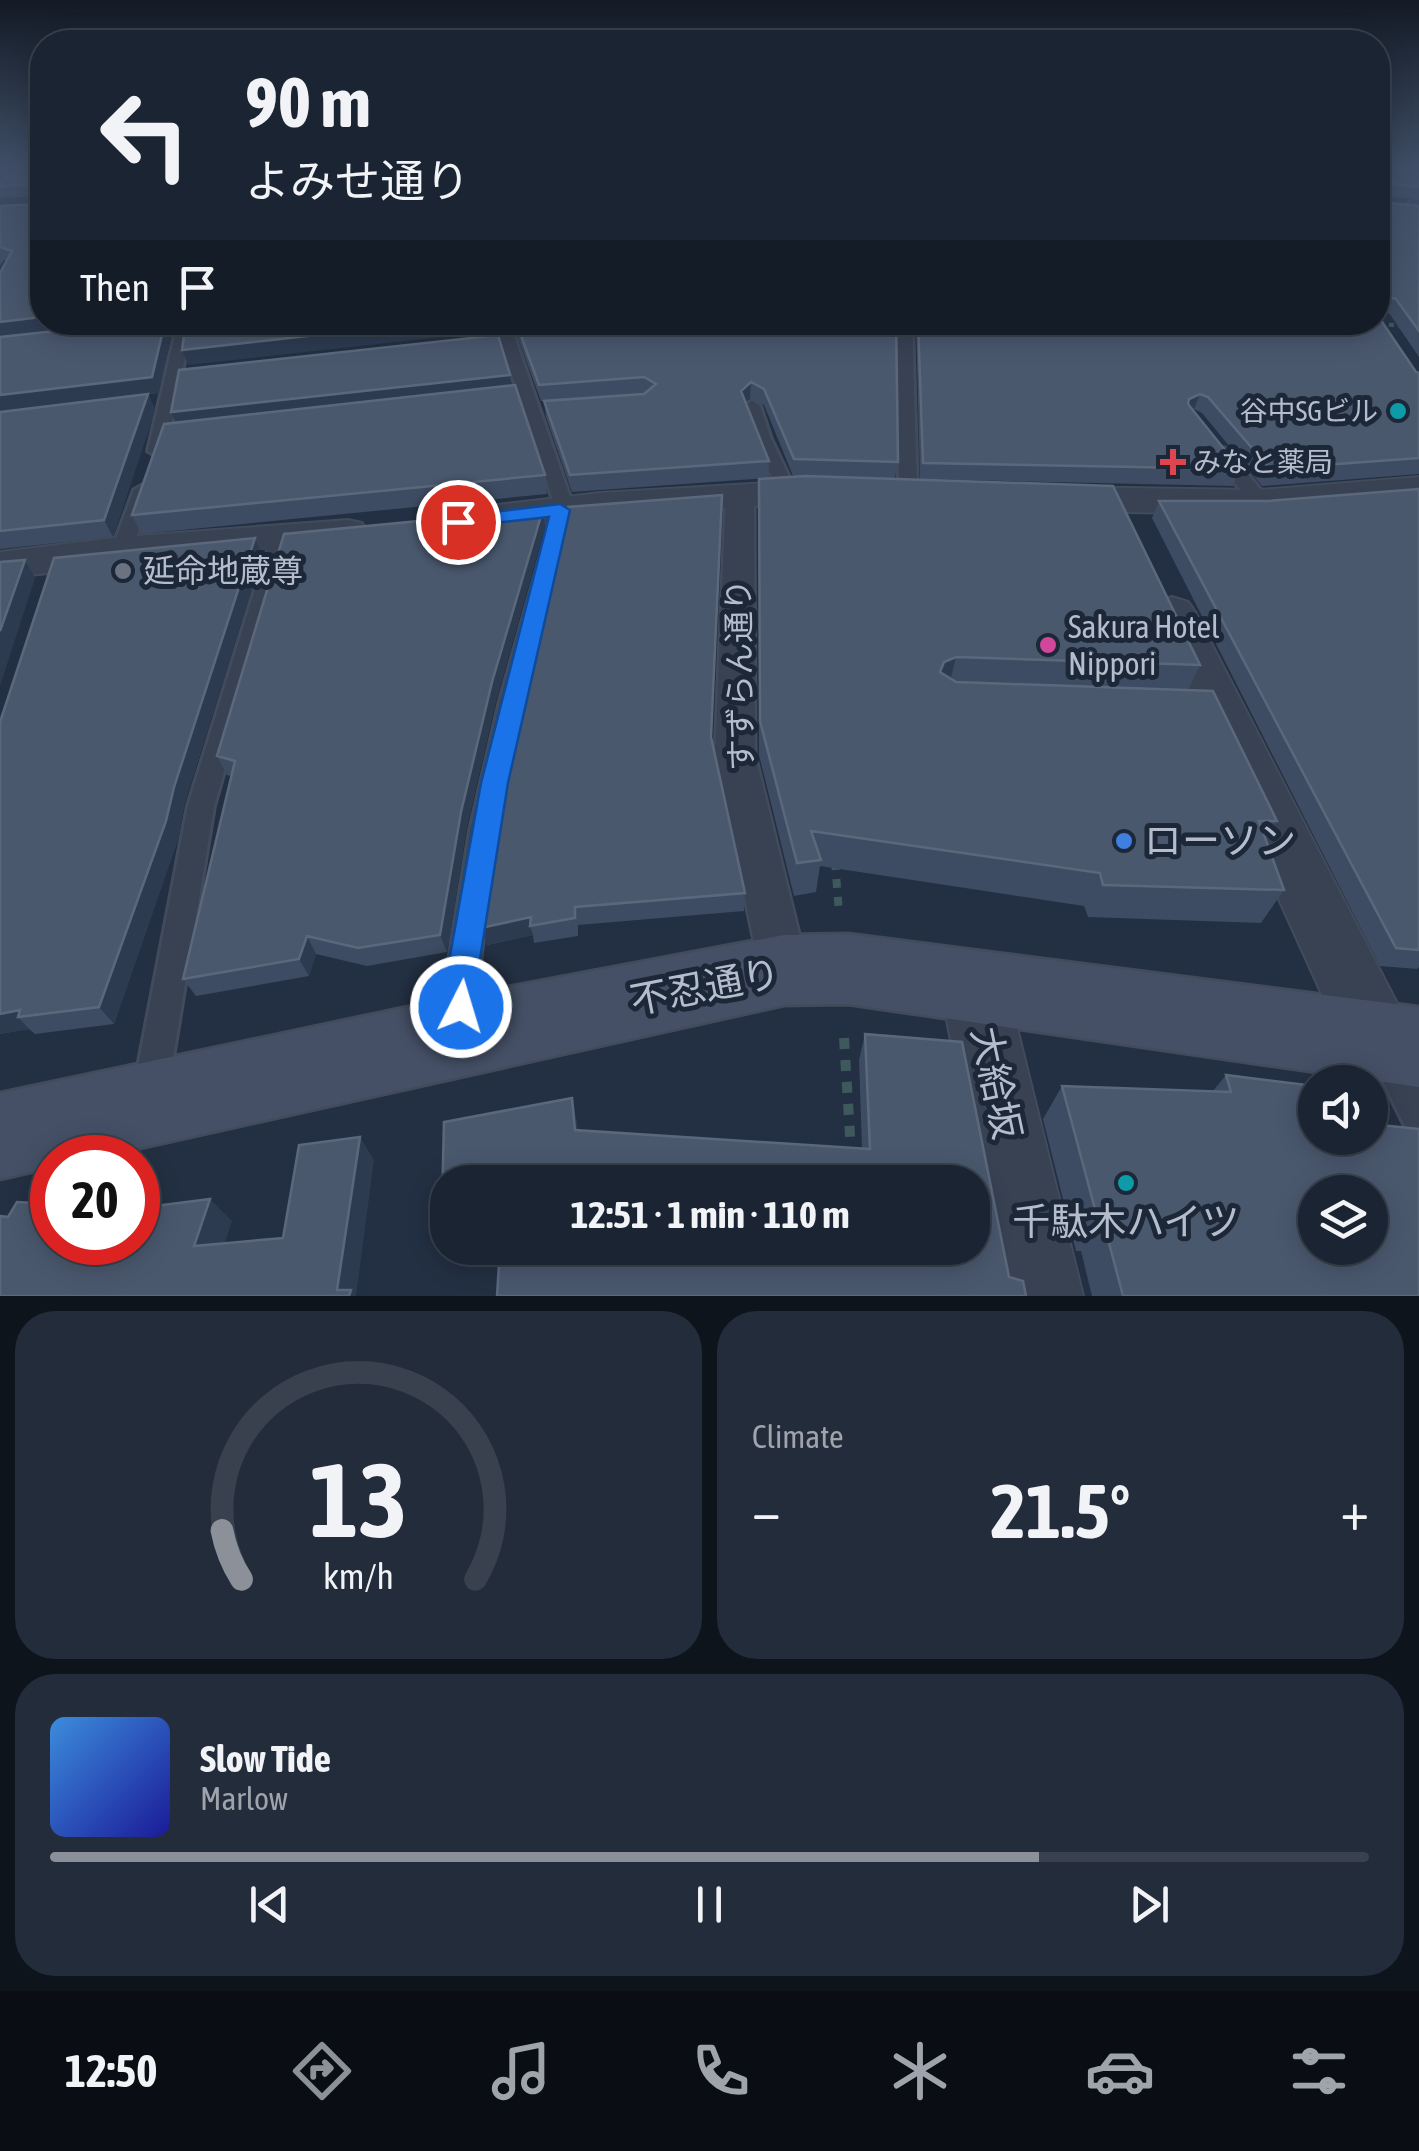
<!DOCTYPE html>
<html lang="en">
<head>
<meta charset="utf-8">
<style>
	:root { --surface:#1a2432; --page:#232c3a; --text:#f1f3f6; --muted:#9fa4ac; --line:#38414d; --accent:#8c9099 }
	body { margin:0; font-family:"Asap Condensed","Noto Sans JP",sans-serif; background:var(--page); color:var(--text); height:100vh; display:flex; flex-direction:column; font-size:38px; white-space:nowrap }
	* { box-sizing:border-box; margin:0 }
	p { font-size:32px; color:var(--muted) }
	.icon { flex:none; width:55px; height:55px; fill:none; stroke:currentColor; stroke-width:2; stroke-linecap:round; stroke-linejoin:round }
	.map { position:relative; height:1296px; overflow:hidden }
	.drawer { display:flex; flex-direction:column; gap:15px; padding:15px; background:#0e141c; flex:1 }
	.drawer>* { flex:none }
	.hud { position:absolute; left:30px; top:30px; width:1360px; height:305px; border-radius:40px; box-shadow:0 5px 25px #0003,0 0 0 2px var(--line); background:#1a2432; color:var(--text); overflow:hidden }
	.controls { position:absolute; left:1298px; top:1065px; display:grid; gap:20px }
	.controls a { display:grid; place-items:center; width:90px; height:90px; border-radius:50%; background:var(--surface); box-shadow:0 5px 25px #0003,0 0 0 2px var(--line); font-size:50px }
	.speed { position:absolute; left:30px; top:1135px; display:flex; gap:20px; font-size:50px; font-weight:700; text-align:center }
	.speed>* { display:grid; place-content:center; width:130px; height:130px; border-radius:50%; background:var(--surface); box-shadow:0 5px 25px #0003,0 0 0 2px var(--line); line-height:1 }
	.speed .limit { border:15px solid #d22; background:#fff; color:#111 }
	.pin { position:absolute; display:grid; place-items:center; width:85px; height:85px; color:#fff; margin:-42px; border:5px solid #fff; border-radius:50%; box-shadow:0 2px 10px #0007 }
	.me { position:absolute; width:110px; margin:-55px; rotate:5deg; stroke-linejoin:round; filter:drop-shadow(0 0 8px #0008) }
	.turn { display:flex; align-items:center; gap:35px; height:210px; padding:0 50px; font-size:45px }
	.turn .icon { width:130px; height:130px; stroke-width:2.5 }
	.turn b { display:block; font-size:70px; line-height:85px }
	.then { display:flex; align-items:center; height:95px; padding:0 50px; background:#0003; gap:20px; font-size:38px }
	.big { font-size:75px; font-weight:700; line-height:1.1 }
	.drawer .tile { flex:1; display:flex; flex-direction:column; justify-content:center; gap:15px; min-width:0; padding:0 35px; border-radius:40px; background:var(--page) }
	.drawer .dial { align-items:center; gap:0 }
	.dial svg { height:260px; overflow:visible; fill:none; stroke:var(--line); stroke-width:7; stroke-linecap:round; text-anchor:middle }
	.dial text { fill:var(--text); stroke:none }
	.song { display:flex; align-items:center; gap:30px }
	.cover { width:120px; height:120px; border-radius:15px; background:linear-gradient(135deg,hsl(210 70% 55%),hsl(240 70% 35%)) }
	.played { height:10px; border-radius:5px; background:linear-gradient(90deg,var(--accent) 75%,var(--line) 75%) }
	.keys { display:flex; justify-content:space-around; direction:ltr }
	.heat { display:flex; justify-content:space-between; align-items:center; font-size:55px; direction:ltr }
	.drawer .tiles { flex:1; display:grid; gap:15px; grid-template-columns:1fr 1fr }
	.tile:last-child { grid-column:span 2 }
	.trip { position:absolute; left:430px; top:1165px; width:560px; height:100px; border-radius:40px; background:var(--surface); box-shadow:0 5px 25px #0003,0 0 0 2px var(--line); font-weight:700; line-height:100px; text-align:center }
	.menu { display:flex; height:160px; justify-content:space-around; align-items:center; background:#0a0e14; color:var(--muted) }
	.menu .icon { width:70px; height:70px }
	.menu .selected { color:var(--accent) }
	.menu b { font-size:45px; color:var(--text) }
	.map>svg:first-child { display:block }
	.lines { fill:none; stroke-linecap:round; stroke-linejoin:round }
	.service-casing { stroke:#414b5c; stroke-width:6 }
	.pedestrian-casing { stroke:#414b5c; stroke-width:5 }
	.minor-casing { stroke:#414b5c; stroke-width:4 }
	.secondary-casing { stroke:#414b5c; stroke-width:5 }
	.path-far2 { stroke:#3e595c; stroke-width:4; stroke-dasharray:5 5; stroke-linecap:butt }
	.path-far1 { stroke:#3e595c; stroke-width:8; stroke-dasharray:9 9; stroke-linecap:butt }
	.path { stroke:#3e595c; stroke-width:10; stroke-dasharray:11 11; stroke-linecap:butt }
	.service { fill:#384253; fill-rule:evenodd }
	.pedestrian { fill:#384253; fill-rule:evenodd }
	.minor { fill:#384253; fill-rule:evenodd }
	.secondary { fill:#455066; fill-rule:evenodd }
	.wall { fill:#3d4c62; fill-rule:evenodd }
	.shaded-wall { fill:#2d3b51 }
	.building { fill:#4a586e; stroke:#5b687c; stroke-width:2.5; fill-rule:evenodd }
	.route { fill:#1a73e8; stroke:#114b97; stroke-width:2.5 }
	.culture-dot { fill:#0f9aa8; stroke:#1c2738; stroke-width:4 }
	.health-dot { fill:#e0444e; stroke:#1c2738; stroke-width:4 }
	.worship-dot { fill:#6b7280; stroke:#1c2738; stroke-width:4 }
	.hotel-dot { fill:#d1479c; stroke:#1c2738; stroke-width:4 }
	.shop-dot { fill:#3f7fe0; stroke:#1c2738; stroke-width:4 }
	.labels { text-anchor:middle; stroke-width:10; stroke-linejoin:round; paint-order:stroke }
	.far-poi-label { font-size:28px; fill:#b5bdcd; stroke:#1c2738; text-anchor:end }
	.poi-label { font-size:32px; fill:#b5bdcd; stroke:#1c2738; text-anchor:start }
	.street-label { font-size:32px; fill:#b5bdcd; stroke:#1c2738 }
	.near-poi-label { font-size:38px; fill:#b5bdcd; stroke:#1c2738; text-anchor:start }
	.near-street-label { font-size:38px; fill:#b5bdcd; stroke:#1c2738 }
</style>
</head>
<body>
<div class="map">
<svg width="1419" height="1296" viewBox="0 0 1419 1296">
	<rect width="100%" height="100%" fill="#233043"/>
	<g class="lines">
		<defs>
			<path id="service" d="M178,322H192L166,451L157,456L148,451Z
				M495,322H509L574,509L569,514L497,831L480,961L476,1027L472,1038L460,1043L448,1038L444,1027L449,961L470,831L500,701L555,506L520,399L489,403L481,398L489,393L517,390Z
				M898,322H912L917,493L908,499L899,493Z
				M752,401L760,406L771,439L796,492L793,496H781L754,439L744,406Z
				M1221,448L1227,449L1267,498V506H1253L1212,453Z
				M143,485L152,490L132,550L122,556L115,554L112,550L134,490Z
				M281,532L291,538L214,806L168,1088L163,1100L151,1105L139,1100L134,1088L188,806L271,538Z
				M1389,1042L1401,1047L1419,1082V1135L1407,1130L1372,1059L1377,1047Z"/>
			<path id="pedestrian" d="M740,486L750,489L754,495L755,755L808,970L801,986L784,992L767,986L760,970L715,755L726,495L730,489Z"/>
			<path id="minor" d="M1419,196V211L1411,209L1408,203Z
				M1419,477V501L1260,514L1058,511L1044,507L1038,499L1044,491L1058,487L1260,490Z
				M821,480L835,484L840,492L835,500L600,517L480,531L466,528L460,519L466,510L480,507L600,493Z
				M348,520L362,523L368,532L362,541L0,578V552L122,537Z
				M1172,597L1188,602L1195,612L1404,1017L1414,1041L1404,1065L1379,1075L1354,1065L1149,612L1156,602Z
				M978,955L1001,964L1011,986L1015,1020L1083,1296H999L947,1020L945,986L955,964Z"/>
			<path id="secondary" d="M848,934L1419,1007V1087L848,1004L784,1005L95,1158H52V1167L0,1179V1093L460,996L784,935Z"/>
		</defs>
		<!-- service casing -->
		<use href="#service" class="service-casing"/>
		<!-- pedestrian casing -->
		<use href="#pedestrian" class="pedestrian-casing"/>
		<!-- minor casing -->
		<use href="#minor" class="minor-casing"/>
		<!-- secondary casing -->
		<use href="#secondary" class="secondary-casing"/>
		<!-- path-far2 -->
		<path class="path-far2" d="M1379,323L1419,329"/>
		<!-- path-far1 -->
		<path class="path-far1" d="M835,861L839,913"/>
		<!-- path -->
		<path class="path" d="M844,1038L851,1152"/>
		<!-- service -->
		<use href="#service" class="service"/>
		<!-- pedestrian -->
		<use href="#pedestrian" class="pedestrian"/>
		<!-- minor -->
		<use href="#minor" class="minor"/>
		<!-- secondary -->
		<use href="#secondary" class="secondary"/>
	</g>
	<!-- wall -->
	<path class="wall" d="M0,166H32L137,322H167L171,334L159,393L76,403L148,394L155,410L113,537L0,549V273L7,261L4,260L0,265V206L37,204L40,201V196L0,198Z
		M1378,166H1419V199L1381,196V202L1419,206V357L1389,313L1378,311Z
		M512,322H896L898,462L895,478L1200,665L1188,690L1277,821L1266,838L1284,890L1261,923L1088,917L1084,906L820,866L816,892L794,896L759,755V479L793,476L764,405L750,398L745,402L769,461L768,478L572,492L546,417L544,401L646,393L541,401Z
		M916,322H1378L1416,372L1419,373V474L1262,486L1202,413L1194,409L1193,410L1240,469L1233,486L920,479Z
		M512,386L545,475L547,494L141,534L132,515L176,423L171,412Z
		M1419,489V967L1417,969L1380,966L1152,518L1159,501H1268Z
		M543,509L545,526L496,700L466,830L447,952L367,966L316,954L309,976L196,996L183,979L231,776L227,775L217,756Z
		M255,538L262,555L184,805L178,839L114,1024L35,1034L29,1029L0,1034V722Z
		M712,740L745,893L744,911L578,925V936L534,943L533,935L487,945L481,928Z
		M865,1034L962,1042L1009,1277L1023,1281L1026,1296H497L499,1254L453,1263L441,1243L444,1122L572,1098L578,1130L862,1148L859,1060ZM448,1182H972V1248H448Z
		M1226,1075L1419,1296H1092L1081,1251H1076L1043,1119L1062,1086L1213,1091Z"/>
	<!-- shaded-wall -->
	<path class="shaded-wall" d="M3,166H30L0,182V167Z
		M42,317V322H131L0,337V322Z
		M165,322H167L171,334L159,393L0,412V395Z
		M432,322H493L494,331L188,365L182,350Z
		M510,375L512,387L177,425L171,412Z
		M751,382L750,398L740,407L741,391Z
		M148,394L155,410L113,537L104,520Z
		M1200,394L1194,409L1183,415L1189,399Z
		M543,509L545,526L496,700L466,830L447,952L440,935L461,812L492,682Z
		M255,538L262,555L184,805L178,839L114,1024L99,1007Z
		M25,560L35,578L0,686V631Z
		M956,657L948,690L940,672L944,662Z
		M531,917L530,926L533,935L487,945L481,928Z
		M307,936L316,954L309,976L299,959Z
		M20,1010L18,1017L29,1029L0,1034V1014Z
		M572,1098L577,1122L580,1154L575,1130Z
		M360,1137L374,1160L356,1296H343L337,1290Z
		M210,1199L232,1221L217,1267L194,1246Z"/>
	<!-- building -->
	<path class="building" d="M32,166H42V317L0,322V273L12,251L0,247V206L37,204L40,201L39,184L0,186V180Z
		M1378,166H1419V187L1381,183V202L1419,206V331L1396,299L1385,296L1378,304Z
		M1378,316L1416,372L1419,373V458L1270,469L1208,397L1200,394L1189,399L1188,404L1240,469L923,463L918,322H1378Z
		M137,322H165L152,377L0,395V337Z
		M186,322H432L182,350Z
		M516,322H896L898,462L794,459L764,389L751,382L741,391L769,461L570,475L544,401L644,394L656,384L644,377L539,385Z
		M498,335L510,375L171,412L179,370Z
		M515,385L545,475L132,515L164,424Z
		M148,394L104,520L0,531V412Z
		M806,476L1113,486L1200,665L956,657L944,662L940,672L956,682L1213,691L1277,821H1259L1284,890L1103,885L1100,873L811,831L821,860L797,863L760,721L759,479Z
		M1419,489V950L1396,948L1159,501H1268Z
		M722,495L711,737L745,893L575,907V918L530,926L531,917L481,928L510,751L568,507Z
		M543,509L492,682L461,812L440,935L358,948L307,936L299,959L183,979L235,761L217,756L284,534Z
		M255,538L174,787L166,821L99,1007L18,1017L20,1010L0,1014V722L54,558Z
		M25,560L0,631V562Z
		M865,1034L962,1042L1009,1277L1023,1281L1026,1296H497L500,1248H972V1182H448V1242L441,1243L444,1122L572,1098L575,1130L870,1149Z
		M1226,1075L1315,1086V1138H1370V1124L1419,1129V1296H1123L1104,1224H1099L1062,1086L1231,1092ZM1315,1192H1370V1248H1315Z
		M360,1137L337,1290H351L349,1296H0V1216L8,1217L17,1202L52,1204V1242H138V1208L210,1199L194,1246L283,1238L299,1145Z"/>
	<!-- sky -->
	<linearGradient id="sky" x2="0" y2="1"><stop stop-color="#131a25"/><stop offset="0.48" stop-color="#3f4e66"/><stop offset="1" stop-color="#3f4e66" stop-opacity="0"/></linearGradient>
	<rect width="1419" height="347" fill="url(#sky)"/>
	<!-- route -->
	<path class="route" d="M560,504L570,510L508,783L477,978V1007L472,1018L461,1022L449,1018L445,1007L446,978L481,783L549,517L458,527L448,522L458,516Z"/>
	<!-- markers -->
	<g class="culture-dot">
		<circle cx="1398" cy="411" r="10"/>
		<circle cx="1126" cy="1183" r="10"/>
	</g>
	<path class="health-dot" d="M1168 447h10v10h10v10h-10v10h-10v-10h-10v-10h10z"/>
	<circle class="worship-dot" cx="123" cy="571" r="10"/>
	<circle class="hotel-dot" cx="1048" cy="645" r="10"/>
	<circle class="shop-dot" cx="1124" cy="841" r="10"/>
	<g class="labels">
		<!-- far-poi labels -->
		<g class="far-poi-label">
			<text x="1378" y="421">谷中SGビル</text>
			<text x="1193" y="472" text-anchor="start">みなと薬局</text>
		</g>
		<!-- poi labels -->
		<g class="poi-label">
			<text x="143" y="582">延命地蔵尊</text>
			<text x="1068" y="638">Sakura Hotel<tspan x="1068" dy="37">Nippori</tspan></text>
		</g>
		<!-- street labels -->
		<g class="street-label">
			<text transform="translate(740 675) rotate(-91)" y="11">すずらん通り</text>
		</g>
		<!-- near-poi labels -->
		<g class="near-poi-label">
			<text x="1144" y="854">ローソン</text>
			<text x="1126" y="1235" text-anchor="middle">千駄木ハイツ</text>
		</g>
		<!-- near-street labels -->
		<g class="near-street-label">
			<text transform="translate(705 987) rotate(-11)" y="13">不忍通り</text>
			<text transform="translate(996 1083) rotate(78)" y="13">大給坂</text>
		</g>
	</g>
</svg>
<div class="controls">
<a><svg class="icon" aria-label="sound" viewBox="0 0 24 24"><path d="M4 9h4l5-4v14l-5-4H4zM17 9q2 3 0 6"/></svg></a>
<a><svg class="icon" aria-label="layers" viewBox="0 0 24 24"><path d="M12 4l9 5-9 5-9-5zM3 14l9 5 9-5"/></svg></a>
</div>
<div class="speed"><div class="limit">20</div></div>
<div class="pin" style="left:458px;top:522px;background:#d93025"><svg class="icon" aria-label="arrive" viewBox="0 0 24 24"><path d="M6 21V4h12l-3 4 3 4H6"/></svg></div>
<svg class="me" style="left:461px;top:1007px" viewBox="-20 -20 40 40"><circle r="17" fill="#1a73e8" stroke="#fff" stroke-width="3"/><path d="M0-11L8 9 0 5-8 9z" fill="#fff"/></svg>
<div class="trip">12:51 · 1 min · 110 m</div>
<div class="hud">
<div class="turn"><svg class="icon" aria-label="left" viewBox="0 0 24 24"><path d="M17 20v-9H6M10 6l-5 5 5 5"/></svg><div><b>90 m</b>よみせ通り</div></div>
<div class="then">Then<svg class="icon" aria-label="arrive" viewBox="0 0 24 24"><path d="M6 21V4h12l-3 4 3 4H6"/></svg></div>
</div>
</div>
<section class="drawer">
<div class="tiles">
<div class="tile dial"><svg viewBox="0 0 100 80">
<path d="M14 69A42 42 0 1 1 86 69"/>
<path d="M14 69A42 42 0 0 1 8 54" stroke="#8c9099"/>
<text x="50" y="56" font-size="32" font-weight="700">13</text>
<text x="50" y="72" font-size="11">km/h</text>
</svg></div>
<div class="tile"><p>Climate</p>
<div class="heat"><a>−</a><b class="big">21.5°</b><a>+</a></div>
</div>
<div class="tile">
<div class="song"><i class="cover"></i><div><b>Slow Tide</b><p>Marlow</p></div></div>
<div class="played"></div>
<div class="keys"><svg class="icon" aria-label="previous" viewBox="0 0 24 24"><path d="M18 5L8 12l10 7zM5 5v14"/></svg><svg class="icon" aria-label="pause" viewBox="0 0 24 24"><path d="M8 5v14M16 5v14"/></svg><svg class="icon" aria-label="next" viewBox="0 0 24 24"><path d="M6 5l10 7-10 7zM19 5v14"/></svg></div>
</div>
</div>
</section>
<nav class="menu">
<b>12:50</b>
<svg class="icon selected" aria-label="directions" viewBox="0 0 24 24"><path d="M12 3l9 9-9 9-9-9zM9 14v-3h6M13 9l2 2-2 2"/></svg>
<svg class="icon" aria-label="music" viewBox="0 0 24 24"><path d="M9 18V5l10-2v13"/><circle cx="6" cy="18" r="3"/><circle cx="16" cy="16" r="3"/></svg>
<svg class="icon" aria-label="phone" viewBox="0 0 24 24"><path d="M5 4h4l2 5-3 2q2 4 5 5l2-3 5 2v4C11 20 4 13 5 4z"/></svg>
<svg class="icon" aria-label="climate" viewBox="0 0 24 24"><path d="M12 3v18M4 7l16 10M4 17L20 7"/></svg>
<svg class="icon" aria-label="car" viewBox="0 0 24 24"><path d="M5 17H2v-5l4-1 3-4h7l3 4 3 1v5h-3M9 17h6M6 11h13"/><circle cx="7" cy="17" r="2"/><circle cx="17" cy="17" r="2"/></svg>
<svg class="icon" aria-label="filters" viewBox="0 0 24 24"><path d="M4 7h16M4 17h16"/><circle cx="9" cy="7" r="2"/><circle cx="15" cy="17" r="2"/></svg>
</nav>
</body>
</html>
